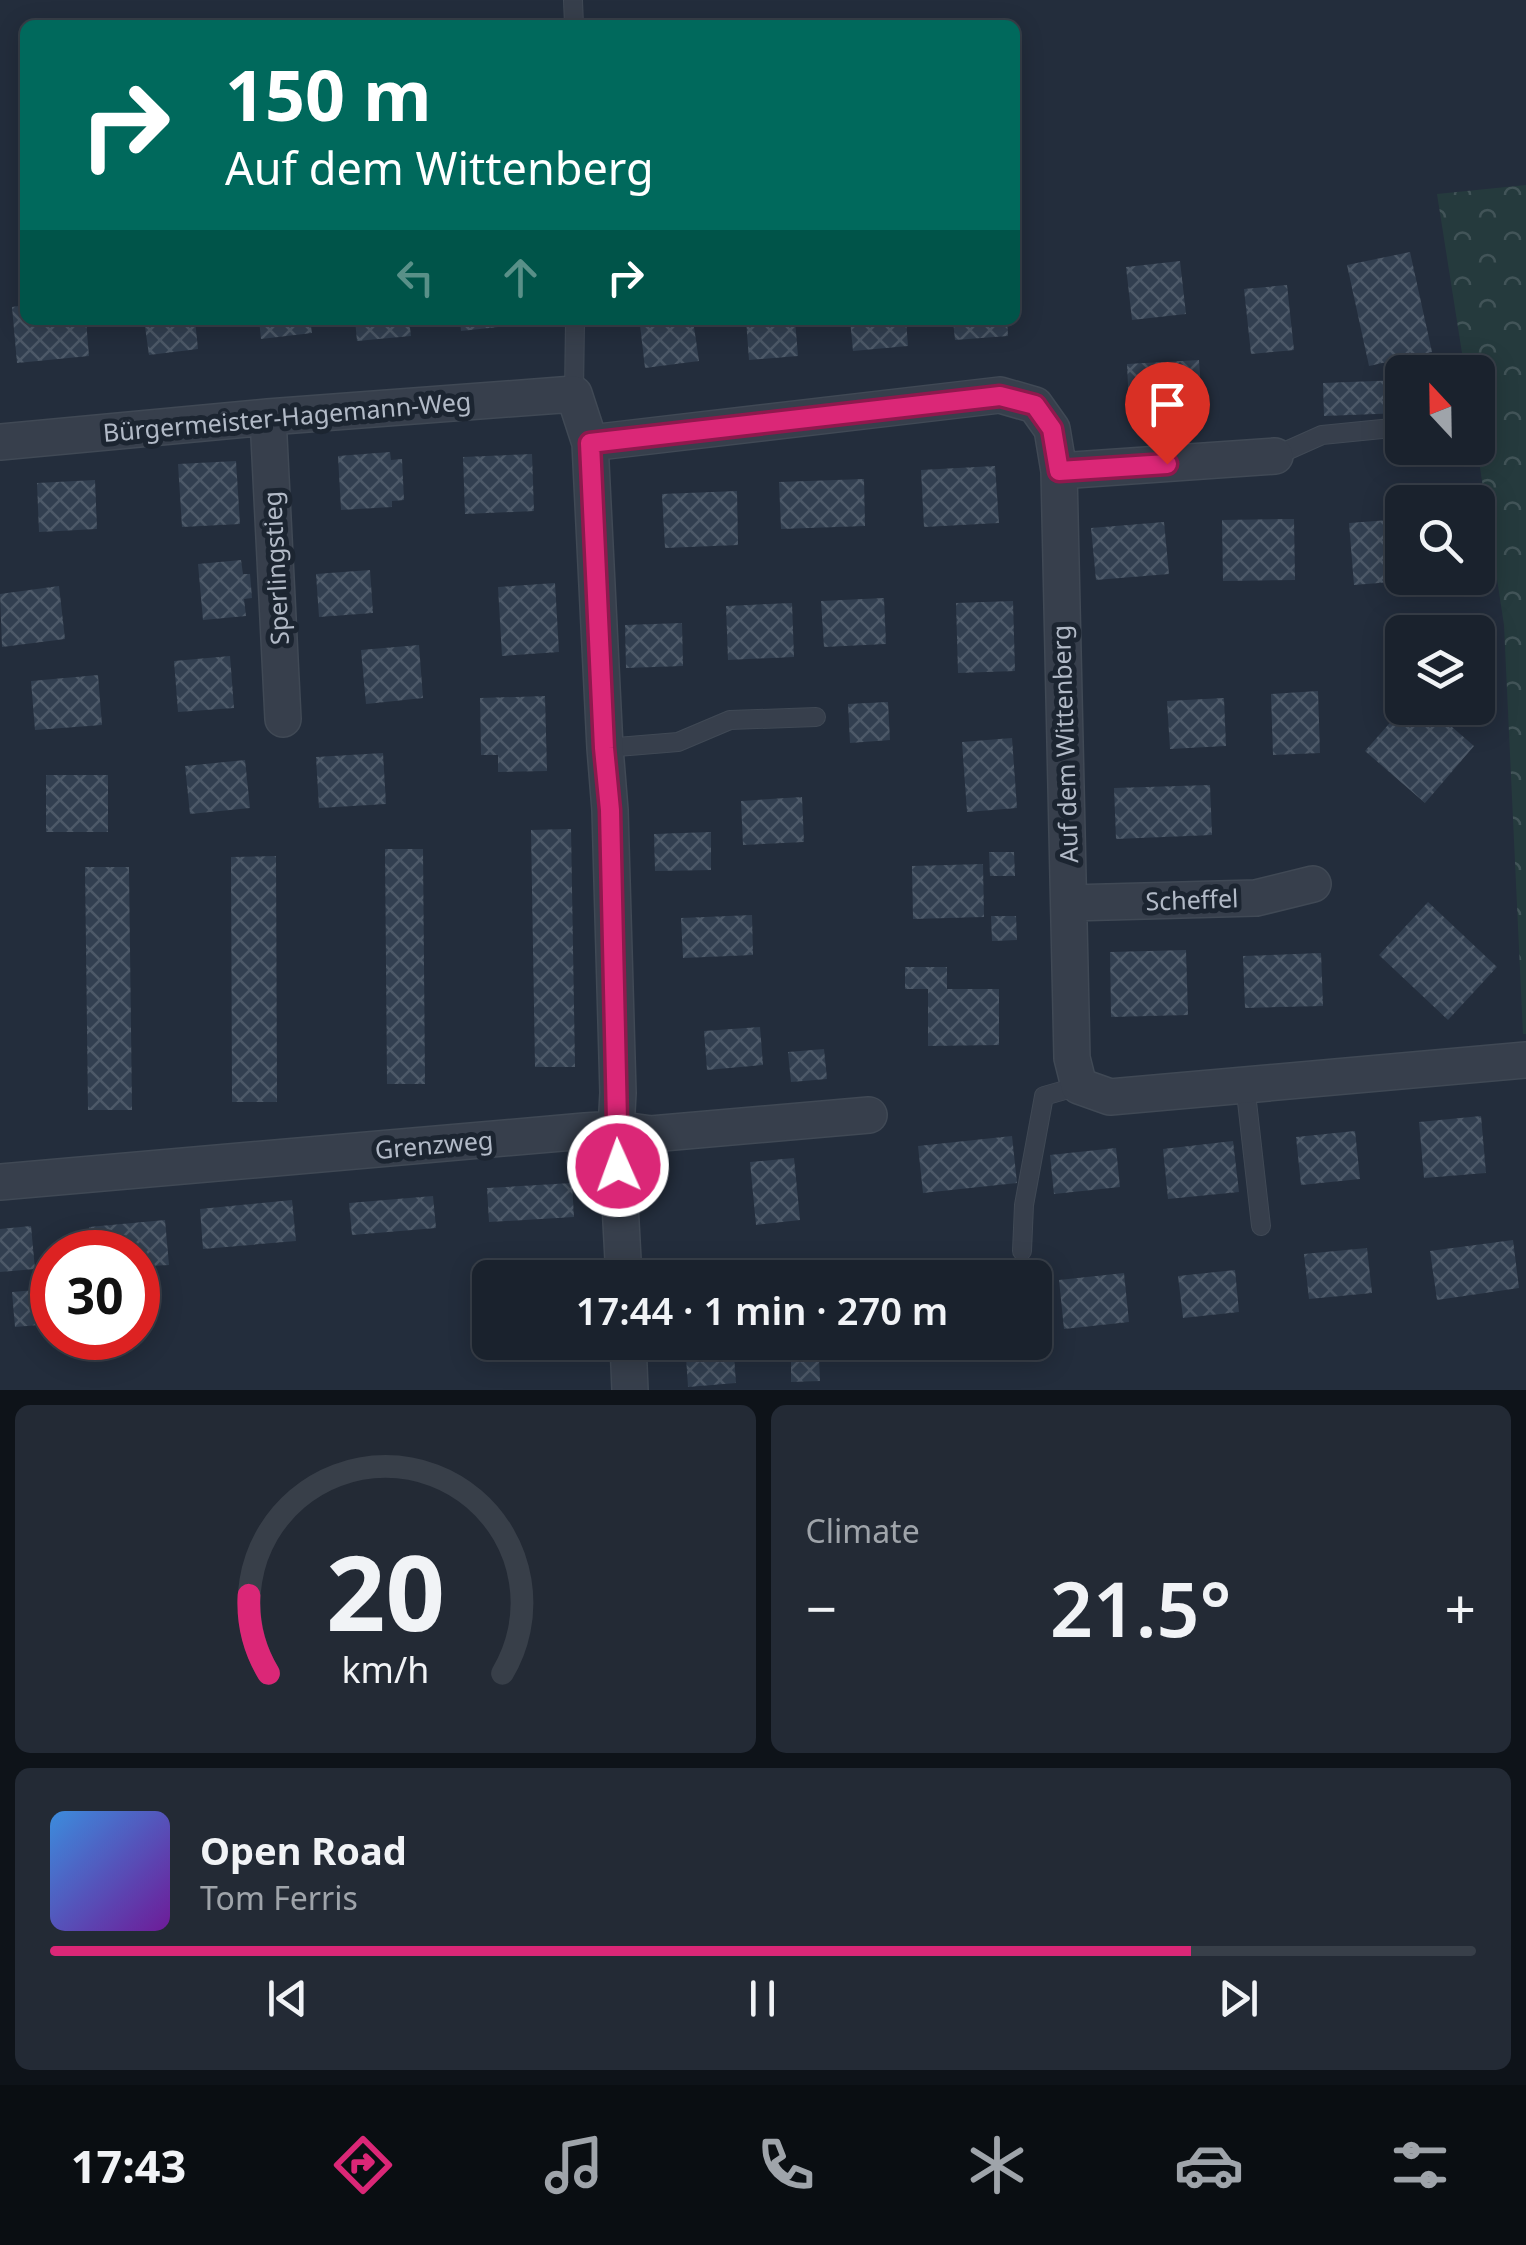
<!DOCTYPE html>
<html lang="en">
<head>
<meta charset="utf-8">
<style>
	:root { --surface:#1a222d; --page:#232a35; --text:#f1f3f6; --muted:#9fa4aa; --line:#383f49; --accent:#db2777 }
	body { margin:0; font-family:"Noto Sans",sans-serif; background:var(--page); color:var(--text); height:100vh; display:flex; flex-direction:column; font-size:38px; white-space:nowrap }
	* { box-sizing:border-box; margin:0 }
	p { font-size:32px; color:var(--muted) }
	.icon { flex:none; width:55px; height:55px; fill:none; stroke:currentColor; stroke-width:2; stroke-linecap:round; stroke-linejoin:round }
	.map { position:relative; height:1390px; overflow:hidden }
	.drawer { display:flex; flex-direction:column; gap:15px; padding:15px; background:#0e1319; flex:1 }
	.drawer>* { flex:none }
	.guide { position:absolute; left:20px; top:20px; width:1000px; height:305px; border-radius:15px; box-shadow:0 5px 25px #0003,0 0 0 2px var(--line); background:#00695c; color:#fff; overflow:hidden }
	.needle { width:65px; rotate:338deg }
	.tools { position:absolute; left:1385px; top:355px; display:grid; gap:20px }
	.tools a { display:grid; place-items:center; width:110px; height:110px; border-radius:15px; background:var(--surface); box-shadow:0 5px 25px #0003,0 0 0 2px var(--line); font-size:50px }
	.speed { position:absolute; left:30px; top:1230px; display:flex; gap:20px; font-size:50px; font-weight:700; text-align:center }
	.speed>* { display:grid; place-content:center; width:130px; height:130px; border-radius:50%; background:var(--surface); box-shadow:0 5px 25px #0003,0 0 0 2px var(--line); line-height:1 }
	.speed .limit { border:15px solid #d22; background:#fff; color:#111 }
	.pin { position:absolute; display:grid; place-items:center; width:85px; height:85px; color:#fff; margin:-102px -42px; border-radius:50% 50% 50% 0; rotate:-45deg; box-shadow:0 0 10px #0007 }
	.pin .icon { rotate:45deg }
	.me { position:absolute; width:110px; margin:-55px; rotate:358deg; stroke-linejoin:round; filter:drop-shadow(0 0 8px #0008) }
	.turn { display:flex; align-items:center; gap:35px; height:210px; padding:0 40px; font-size:45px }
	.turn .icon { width:130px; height:130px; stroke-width:2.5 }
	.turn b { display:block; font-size:70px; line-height:85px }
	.lanes { display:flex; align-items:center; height:95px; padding:0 40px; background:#0003; justify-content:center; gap:50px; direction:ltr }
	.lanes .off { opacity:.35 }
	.big { font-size:75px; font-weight:600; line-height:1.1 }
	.drawer .card { flex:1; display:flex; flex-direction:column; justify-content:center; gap:15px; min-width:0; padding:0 35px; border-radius:15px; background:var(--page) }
	.drawer .dial { align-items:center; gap:0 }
	.dial svg { height:260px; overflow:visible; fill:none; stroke:var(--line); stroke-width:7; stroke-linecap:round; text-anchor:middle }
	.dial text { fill:var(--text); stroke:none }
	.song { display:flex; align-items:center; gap:30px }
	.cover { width:120px; height:120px; border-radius:15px; background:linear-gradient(135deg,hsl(210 70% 55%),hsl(280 70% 35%)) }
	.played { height:10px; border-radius:5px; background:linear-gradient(90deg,var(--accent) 80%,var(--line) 80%) }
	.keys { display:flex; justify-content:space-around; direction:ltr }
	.heat { display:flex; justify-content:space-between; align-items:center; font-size:55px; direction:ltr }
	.drawer .tiles { flex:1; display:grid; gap:15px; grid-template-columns:1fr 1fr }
	.card:last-child { grid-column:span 2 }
	.trip { position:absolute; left:472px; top:1260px; width:580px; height:100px; border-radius:15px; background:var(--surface); box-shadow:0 5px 25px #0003,0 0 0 2px var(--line); font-weight:600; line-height:100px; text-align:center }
	.tabs { display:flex; height:160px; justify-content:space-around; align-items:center; background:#0a0e12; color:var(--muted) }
	.tabs .icon { width:70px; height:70px }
	.tabs .active { color:var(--accent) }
	.tabs b { font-size:45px; color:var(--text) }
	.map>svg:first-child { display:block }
	.park { fill:url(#park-crowns) }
	.building { fill:url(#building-cross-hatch) }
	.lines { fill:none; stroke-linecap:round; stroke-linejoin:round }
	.lane-casing { stroke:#404955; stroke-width:20 }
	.street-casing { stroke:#404955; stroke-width:38 }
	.lane { stroke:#373f4c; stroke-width:18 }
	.street { stroke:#373f4c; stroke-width:35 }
	.route-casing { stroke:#8e194d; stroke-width:25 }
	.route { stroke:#db2777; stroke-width:18 }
	.labels { text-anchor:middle; stroke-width:10; stroke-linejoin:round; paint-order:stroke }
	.street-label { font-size:25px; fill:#b2bac7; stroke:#1c2531 }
</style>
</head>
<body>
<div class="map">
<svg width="1526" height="1390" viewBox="0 0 1526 1390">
	<defs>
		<pattern id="park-crowns" width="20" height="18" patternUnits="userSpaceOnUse" patternTransform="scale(2.5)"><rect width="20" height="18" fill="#253a3d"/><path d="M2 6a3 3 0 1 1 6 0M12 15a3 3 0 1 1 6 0" fill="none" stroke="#425458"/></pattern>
		<pattern id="building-cross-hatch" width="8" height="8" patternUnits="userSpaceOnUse" patternTransform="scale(2.5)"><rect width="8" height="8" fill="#323f50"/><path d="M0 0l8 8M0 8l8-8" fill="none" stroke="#4d5968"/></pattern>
	</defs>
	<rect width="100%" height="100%" fill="#232d3c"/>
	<!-- park -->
	<path class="park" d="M1526,185V1034H1523L1504,625L1477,448L1478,372H1465L1437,194Z"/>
	<!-- building -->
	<path class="building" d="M1410,252L1432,352L1369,366L1347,265Z
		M1180,261L1186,314L1132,320L1126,267Z
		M1287,285L1294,350L1251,354L1244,289Z
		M25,305V320H86L89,356L17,363L12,307Z
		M144,320H195L198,349L149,355Z
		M259,320H310L312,333L261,339Z
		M355,320H409L411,336L357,341Z
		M460,320H527V324L461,331Z
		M673,320H693L699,361L645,368L640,325Z
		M746,320H795L798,356L749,360Z
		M850,320H906L908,346L853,351Z
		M953,320H1007L1008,336L955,340Z
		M1199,360L1202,404L1129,407L1127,364Z
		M1402,380V413L1324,416L1323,383Z
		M390,452L391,460L402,459L404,500L392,501V507L341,510L338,456Z
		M532,454L534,511L465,514L463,457Z
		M236,461L240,524L182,527L178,464Z
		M995,466L999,523L924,527L921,470Z
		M864,479L865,526L781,529L779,482Z
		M95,480L97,529L39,532L37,483Z
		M737,491L738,545L665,548L662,494Z
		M1294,519L1295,580L1223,581L1222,520Z
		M1402,519V578H1416V580L1354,585L1349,523Z
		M1164,522L1169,574L1096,580L1091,528Z
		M241,560L243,574H250L252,598L244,599L246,616L203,620L198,564Z
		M370,570L373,613L319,617L316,574Z
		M555,583L559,652L502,656L498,587Z
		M59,586L65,639L2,647L0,594Z
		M884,598L886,644L824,647L821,601Z
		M1013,601L1015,671L958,673L956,603Z
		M792,603L794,657L728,660L726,606Z
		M682,623L683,666L626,668L625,625Z
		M419,645L423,698L366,704L361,650Z
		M230,656L234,708L178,712L174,661Z
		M98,675L102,725L35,730L31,681Z
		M1318,691L1320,753L1273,755L1271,694Z
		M545,696L547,771L498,772V755H481L480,698Z
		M1224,698L1226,746L1170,749L1167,701Z
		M888,702L890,740L850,743L848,704Z
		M1403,708H1430L1474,746L1425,803L1365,751Z
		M1012,738L1017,808L967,812L962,742Z
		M383,753L386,804L319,808L316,757Z
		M245,760L250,808L190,814L185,766Z
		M46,775H108V832H46Z
		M1210,785L1212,835L1116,839L1114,788Z
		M802,797L804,842L743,845L741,801Z
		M571,829L575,1067H535L531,830Z
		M711,832V870L655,871L654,834Z
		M385,849H423L425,1084H387Z
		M989,852H1014L1015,876H990Z
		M276,856L277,1102H232L231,857Z
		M983,864L984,917L913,919L912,866Z
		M85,867H129L132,1110H88Z
		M1428,902L1497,967L1448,1020L1379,955Z
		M752,915L753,955L683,958L681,918Z
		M991,916H1016L1017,940L992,941Z
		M1186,950L1188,1015L1111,1017L1110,952Z
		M1321,953L1323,1006L1245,1008L1243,956Z
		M905,967H947V989H999V1045L928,1046V989H905Z
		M760,1027L763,1065L707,1070L704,1031Z
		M824,1049L827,1079L791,1082L788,1052Z
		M1481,1116L1486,1173L1424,1178L1419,1122Z
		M1355,1131L1360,1179L1301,1185L1296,1137Z
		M1012,1136L1017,1183L923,1193L918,1146Z
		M1233,1141L1239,1192L1168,1199L1163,1149Z
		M1116,1148L1120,1187L1054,1194L1050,1155Z
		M794,1158L800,1220L756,1225L750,1162Z
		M572,1183L574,1217L489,1222L487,1188Z
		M433,1196L436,1228L352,1235L349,1203Z
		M292,1200L296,1241L203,1249L200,1209Z
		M165,1220L169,1265L151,1266L153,1288L138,1289V1252H91L89,1227Z
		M31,1226L35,1269L0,1272V1229Z
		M1513,1240L1519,1288L1437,1300L1430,1251Z
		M1367,1248L1372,1293L1309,1299L1304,1254Z
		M726,1261L728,1278H680L679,1264Z
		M1235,1270L1239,1312L1183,1318L1178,1276Z
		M1124,1273L1129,1322L1064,1329L1059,1280Z
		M47,1289L51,1324L15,1327L12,1292Z
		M685,1342H733L736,1383L688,1387Z
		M819,1356L820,1381L791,1382V1357Z"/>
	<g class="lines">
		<defs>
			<path id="lane" d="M573,0L574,25
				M574,394L575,320
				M1275,456L1322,435L1402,427
				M605,748L678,742L730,720L816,717
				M1245,1084L1261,1226
				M1022,1251L1024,1205L1044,1096L1079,1086"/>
			<path id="street" d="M268,417L283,719
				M0,442L268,417L574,394L590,443L605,748L610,810L618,1093L616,1129L624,1278
				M590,443L1000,395L1035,405L1052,429L1059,471L1072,1058L1079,1086L1110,1097L1526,1060
				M1059,471L1275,456
				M1070,903L1256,898L1313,884
				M0,1182L585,1131L616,1129L651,1134L869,1115
				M628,1342L630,1390"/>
		</defs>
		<!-- lane casing -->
		<use href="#lane" class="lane-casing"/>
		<!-- street casing -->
		<use href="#street" class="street-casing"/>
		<!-- lane -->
		<use href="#lane" class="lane"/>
		<!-- street -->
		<use href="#street" class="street"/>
	</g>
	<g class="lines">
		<defs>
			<path id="route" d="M618,1166L610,810L604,748L590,443L1000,396L1035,405L1052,429L1059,471L1167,464"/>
		</defs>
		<!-- route casing -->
		<use href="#route" class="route-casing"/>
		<!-- route -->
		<use href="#route" class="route"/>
	</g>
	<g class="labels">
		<!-- street labels -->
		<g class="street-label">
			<text transform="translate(287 417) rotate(-5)" y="9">Bürgermeister-Hagemann-Weg</text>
			<text transform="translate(276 568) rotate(-93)" y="9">Sperlingstieg</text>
			<text transform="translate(1065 744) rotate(-92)" y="9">Auf dem Wittenberg</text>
			<text transform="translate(1192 900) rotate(-2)" y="9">Scheffel</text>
			<text transform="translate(434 1145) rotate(-5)" y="9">Grenzweg</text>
		</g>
	</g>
</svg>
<div class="tools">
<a><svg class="needle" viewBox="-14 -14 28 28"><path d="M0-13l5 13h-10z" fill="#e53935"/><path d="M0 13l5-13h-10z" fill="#9fa4aa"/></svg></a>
<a><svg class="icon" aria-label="search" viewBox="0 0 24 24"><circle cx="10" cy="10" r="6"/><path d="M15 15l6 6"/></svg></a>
<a><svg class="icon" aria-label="layers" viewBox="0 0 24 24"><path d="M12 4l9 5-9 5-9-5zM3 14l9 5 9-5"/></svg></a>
</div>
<div class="speed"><div class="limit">30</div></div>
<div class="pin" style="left:1167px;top:464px;background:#d93025"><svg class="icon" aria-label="arrive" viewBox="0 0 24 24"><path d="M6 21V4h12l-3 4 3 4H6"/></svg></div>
<svg class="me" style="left:618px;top:1166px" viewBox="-20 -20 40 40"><circle r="17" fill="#db2777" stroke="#fff" stroke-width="3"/><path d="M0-11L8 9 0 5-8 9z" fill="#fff"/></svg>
<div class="trip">17:44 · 1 min · 270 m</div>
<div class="guide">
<div class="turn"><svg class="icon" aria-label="right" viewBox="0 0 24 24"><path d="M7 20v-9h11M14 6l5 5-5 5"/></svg><div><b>150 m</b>Auf dem Wittenberg</div></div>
<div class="lanes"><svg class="icon off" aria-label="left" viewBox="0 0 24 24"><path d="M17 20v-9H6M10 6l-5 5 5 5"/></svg><svg class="icon off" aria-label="ahead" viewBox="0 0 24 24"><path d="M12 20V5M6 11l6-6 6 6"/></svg><svg class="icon" aria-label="right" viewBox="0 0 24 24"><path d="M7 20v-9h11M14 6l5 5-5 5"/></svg></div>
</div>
</div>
<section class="drawer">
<div class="tiles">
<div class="card dial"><svg viewBox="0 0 100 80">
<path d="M14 69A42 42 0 1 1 86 69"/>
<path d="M14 69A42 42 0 0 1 8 45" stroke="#db2777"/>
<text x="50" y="56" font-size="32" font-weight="700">20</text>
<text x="50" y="72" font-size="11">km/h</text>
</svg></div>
<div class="card"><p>Climate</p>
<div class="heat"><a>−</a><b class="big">21.5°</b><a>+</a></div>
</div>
<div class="card">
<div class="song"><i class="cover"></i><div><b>Open Road</b><p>Tom Ferris</p></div></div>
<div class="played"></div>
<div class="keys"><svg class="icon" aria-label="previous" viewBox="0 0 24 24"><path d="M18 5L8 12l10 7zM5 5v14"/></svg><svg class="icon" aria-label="pause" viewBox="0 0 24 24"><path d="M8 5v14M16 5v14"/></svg><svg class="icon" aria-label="next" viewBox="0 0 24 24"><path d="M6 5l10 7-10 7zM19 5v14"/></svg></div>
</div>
</div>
</section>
<nav class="tabs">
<b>17:43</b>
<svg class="icon active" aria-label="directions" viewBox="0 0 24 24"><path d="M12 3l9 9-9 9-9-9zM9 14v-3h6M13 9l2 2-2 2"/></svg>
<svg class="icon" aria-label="music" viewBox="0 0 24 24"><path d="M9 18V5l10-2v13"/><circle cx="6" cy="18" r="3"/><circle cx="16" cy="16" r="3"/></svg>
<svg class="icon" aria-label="phone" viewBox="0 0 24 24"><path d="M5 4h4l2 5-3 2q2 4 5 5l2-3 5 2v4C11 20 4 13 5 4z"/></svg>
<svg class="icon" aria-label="climate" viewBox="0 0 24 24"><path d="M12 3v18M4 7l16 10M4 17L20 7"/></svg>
<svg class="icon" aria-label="car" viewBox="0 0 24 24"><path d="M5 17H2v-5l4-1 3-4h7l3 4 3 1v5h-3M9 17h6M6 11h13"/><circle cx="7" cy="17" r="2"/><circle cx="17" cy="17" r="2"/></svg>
<svg class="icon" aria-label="filters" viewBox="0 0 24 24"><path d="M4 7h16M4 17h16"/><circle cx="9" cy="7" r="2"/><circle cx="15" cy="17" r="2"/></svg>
</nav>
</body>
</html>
